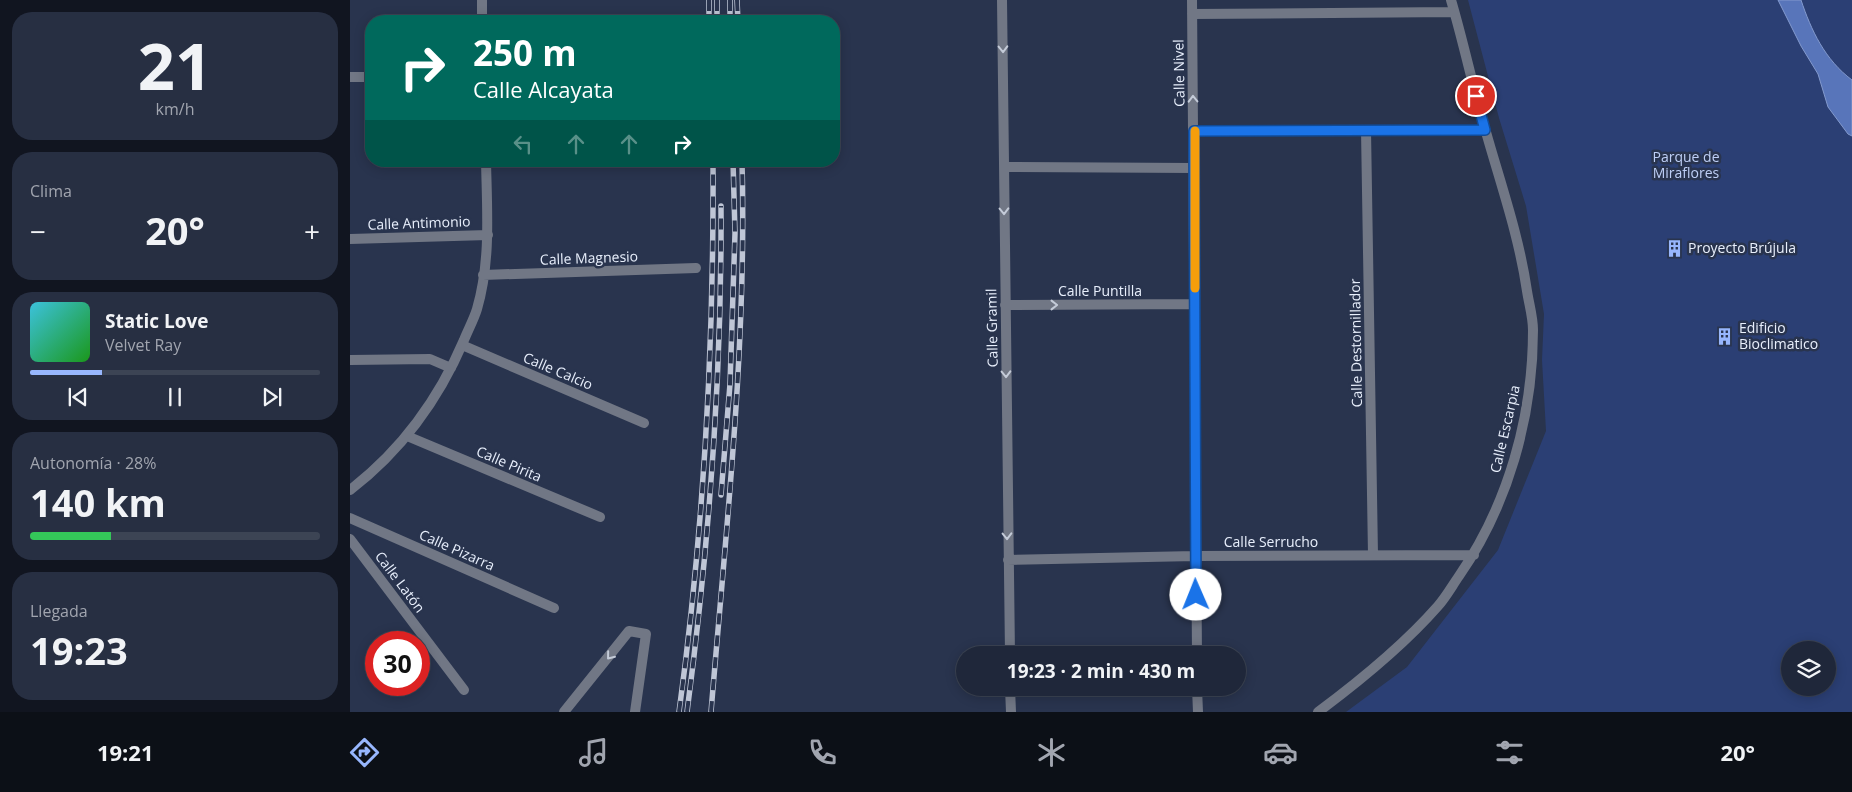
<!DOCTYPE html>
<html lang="es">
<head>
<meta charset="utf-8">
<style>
	:root { --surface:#1f273a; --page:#272f42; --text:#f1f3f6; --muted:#a1a5af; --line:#3c4454; --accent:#97b6fd }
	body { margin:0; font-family:"Open Sans",sans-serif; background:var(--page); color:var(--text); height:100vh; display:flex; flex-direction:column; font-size:19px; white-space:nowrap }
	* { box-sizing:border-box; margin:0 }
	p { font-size:16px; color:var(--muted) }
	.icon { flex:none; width:28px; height:28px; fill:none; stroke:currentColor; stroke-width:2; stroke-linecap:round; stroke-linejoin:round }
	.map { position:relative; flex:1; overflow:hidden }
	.details { display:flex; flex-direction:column; gap:12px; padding:12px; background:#111520; width:350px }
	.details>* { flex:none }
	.top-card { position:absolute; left:15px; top:15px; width:475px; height:152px; border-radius:20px; box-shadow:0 2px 12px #0003,0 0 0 1px var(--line); background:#00695c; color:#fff; overflow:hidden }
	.fabs { position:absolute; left:1431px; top:641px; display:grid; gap:10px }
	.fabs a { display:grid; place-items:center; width:55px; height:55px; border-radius:50%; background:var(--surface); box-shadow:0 2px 12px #0003,0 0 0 1px var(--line); font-size:25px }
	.speed { position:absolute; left:15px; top:631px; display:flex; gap:10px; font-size:25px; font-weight:700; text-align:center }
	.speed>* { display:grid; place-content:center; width:65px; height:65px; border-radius:50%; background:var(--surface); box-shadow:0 2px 12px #0003,0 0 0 1px var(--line); line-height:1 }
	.speed .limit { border:8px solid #d22; background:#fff; color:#111 }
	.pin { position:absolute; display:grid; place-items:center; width:42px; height:42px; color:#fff; margin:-21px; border:2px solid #fff; border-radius:50%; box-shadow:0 1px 5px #0007 }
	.me { position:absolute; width:55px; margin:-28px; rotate:359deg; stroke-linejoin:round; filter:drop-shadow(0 0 4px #0008) }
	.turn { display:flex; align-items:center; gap:18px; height:105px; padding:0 25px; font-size:22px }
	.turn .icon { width:65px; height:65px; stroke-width:2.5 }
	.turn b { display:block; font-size:35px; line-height:42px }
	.lanes { display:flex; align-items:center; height:48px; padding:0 25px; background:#0003; justify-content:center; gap:25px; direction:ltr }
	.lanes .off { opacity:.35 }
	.big { font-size:38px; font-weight:700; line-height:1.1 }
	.details .tile { flex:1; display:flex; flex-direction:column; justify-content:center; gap:8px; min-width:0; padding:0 18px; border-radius:20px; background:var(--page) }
	.details .dial { align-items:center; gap:0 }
	.dial b { font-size:65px; line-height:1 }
	.song { display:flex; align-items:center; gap:15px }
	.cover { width:60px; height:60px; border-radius:8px; background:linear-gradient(135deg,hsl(190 70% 55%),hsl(120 70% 35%)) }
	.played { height:5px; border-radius:2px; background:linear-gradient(90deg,var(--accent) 25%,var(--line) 25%) }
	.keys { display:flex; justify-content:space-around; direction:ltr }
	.heat { display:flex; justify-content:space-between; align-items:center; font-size:28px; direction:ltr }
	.charge { height:8px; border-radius:4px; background:linear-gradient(90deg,#34c759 28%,var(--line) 0) }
	.trip { position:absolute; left:606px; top:646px; width:290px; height:50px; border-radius:25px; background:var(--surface); box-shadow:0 2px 12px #0003,0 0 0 1px var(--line); font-weight:700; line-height:50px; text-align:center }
	.menu { display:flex; height:80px; justify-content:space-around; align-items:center; background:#0c1017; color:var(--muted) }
	.menu .icon { width:35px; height:35px }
	.menu .active { color:var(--accent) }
	.menu b { font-size:22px; color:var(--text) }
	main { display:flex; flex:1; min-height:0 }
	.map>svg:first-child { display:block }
	.green { fill:#2b3f74; fill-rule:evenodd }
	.water { fill:#5875ba; stroke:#839ace }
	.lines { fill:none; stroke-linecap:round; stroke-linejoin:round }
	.minor { stroke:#717785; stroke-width:10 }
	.rail-casing { stroke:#bfc6d6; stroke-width:5.5 }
	.rail { stroke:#29344e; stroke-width:4; stroke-dasharray:11; stroke-linecap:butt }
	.oneway { stroke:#c4cbd8 }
	.route-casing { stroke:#114b97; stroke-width:12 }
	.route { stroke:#1a73e8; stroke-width:9 }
	.slow { stroke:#f59e0b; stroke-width:9 }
	.labels { text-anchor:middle; stroke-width:5; stroke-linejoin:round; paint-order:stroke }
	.street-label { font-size:14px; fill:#e8effc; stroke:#29344e }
	.park-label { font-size:14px; fill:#becff6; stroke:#29344e }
	.poi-label { font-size:14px; fill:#e8effc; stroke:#29344e; text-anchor:start }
</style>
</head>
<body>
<main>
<section class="details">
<div class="tile dial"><b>21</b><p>km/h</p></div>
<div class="tile"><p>Clima</p>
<div class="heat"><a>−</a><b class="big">20°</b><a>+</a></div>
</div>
<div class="tile">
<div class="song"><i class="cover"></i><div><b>Static Love</b><p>Velvet Ray</p></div></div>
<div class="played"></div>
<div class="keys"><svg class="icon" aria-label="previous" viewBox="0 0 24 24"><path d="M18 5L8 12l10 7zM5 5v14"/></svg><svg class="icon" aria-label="pause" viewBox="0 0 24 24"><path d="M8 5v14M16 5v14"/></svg><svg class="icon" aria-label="next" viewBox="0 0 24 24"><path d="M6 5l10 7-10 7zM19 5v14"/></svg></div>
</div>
<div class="tile"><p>Autonomía · 28%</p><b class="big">140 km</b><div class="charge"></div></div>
<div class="tile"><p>Llegada</p><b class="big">19:23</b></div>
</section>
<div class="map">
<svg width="1502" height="712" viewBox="0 0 1502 712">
	<rect width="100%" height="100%" fill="#29344e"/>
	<!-- green -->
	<path class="green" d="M1118,0H1502V712H996L1057,667L1148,550L1196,431L1192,360L1194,314L1176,206L1149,118ZM1440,650H1478V688H1440Z"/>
	<!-- water -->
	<path class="water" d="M1428,0H1451C1461,30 1475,60 1502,80V136L1498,134L1478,107L1468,74L1451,46Z"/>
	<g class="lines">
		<!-- minor -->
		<path class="minor" d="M132,0V21
			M652,0L660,655
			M842,0L847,655
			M842,14L1104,12
			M0,77H21
			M1016,130L1023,555
			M844,131L1135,130
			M654,167L844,168
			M0,239L138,235
			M133,275L346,268
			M655,305L845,304
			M112,345L294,423
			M0,360L80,359L101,368
			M57,436L250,517
			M0,490C52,450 88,401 114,340C118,330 124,319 127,309C141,261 137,210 136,161
			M0,518L204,608
			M0,539L114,690
			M658,560L845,556L1124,555
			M660,688L661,712
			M847,688L848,712
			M214,712L279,631L296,634L285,712
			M968,712C1011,680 1053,646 1088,606C1096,597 1102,586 1109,576C1158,505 1183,417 1183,330C1183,317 1179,304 1177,291C1169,236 1151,185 1136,132C1123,88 1114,44 1101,0"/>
		<defs>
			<path id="rail" d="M359,0V21
				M367,0V21
				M380,0V21
				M387,0L388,21
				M371,495L380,384L385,233L383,161
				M329,712C354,529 364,346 363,161
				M337,712C359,545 372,375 371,206
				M361,712C376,529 397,345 392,161"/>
		</defs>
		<!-- rail casing -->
		<use href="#rail" class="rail-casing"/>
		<!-- rail -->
		<use href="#rail" class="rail"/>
	</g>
	<!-- one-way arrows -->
	<defs><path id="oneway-chevron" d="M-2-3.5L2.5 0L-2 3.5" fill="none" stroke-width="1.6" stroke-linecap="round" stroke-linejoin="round" transform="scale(1.25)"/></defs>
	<g class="oneway">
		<use href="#oneway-chevron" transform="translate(653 49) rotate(89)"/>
		<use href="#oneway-chevron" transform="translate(843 99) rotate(-91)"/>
		<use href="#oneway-chevron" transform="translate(654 211) rotate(89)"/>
		<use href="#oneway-chevron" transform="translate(704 305)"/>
		<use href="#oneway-chevron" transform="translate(656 374) rotate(89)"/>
		<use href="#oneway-chevron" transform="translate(657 536) rotate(89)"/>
		<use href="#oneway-chevron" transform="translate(260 656) rotate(129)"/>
	</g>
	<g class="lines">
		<defs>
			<path id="route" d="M846,595L844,131L1135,130L1126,96"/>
		</defs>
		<!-- route casing -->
		<use href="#route" class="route-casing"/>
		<!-- route -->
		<use href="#route" class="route"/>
		<!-- slow -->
		<path class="slow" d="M845,131V288"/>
	</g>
	<!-- icons -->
	<defs>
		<symbol id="building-bare" viewBox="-9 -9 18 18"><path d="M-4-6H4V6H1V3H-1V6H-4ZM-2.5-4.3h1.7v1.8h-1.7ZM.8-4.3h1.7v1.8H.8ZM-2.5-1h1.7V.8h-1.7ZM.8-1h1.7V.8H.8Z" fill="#97b6fd" stroke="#29344e" stroke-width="2.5" paint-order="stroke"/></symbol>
	</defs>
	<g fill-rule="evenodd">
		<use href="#building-bare" x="1312" y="236" width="25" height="25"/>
		<use href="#building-bare" x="1362" y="324" width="25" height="25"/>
	</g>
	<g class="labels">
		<!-- street labels -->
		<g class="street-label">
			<text transform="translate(829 73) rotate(-91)" y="5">Calle Nivel</text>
			<text transform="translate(69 223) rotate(-2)" y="5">Calle Antimonio</text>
			<text transform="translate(239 258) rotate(-2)" y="5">Calle Magnesio</text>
			<text x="750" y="296">Calle Puntilla</text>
			<text transform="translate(642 328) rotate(-91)" y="5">Calle Gramil</text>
			<text transform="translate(1006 343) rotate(-91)" y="5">Calle Destornillador</text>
			<text transform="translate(208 371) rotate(23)" y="5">Calle Calcio</text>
			<text transform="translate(1155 429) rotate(-77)" y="5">Calle Escarpia</text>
			<text transform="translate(159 464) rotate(23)" y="5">Calle Pirita</text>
			<text x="921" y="547">Calle Serrucho</text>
			<text transform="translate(107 550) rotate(24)" y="5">Calle Pizarra</text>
			<text transform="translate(50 582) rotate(53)" y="5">Calle Latón</text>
		</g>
		<!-- park labels -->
		<g class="park-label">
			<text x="1336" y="162">Parque de<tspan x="1336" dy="16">Miraflores</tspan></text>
		</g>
		<!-- poi labels -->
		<g class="poi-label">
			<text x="1338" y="253">Proyecto Brújula</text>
			<text x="1389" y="333">Edificio<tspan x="1389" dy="16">Bioclimatico</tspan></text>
		</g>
	</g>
</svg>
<div class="fabs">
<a><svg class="icon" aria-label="layers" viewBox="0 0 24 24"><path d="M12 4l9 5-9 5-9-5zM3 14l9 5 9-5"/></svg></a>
</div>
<div class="speed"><div class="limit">30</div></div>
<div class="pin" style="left:1126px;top:96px;background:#d93025"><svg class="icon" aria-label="arrive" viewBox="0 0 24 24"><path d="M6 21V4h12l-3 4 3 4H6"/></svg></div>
<svg class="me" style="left:846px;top:595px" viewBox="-20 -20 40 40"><circle r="19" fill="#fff"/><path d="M0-13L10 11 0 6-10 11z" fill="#1a73e8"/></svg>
<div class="trip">19:23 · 2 min · 430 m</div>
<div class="top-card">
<div class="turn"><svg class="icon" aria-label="right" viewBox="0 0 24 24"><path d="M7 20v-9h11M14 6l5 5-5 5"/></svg><div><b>250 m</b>Calle Alcayata</div></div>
<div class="lanes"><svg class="icon off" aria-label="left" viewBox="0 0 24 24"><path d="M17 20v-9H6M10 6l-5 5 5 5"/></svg><svg class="icon off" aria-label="ahead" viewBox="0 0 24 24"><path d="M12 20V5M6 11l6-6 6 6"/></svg><svg class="icon off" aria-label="ahead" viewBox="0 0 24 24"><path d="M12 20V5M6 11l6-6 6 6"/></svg><svg class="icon" aria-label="right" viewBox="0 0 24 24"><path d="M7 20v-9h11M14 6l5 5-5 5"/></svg></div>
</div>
</div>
</main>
<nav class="menu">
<b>19:21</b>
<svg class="icon active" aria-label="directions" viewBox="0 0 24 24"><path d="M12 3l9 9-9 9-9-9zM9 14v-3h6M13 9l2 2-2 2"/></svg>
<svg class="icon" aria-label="music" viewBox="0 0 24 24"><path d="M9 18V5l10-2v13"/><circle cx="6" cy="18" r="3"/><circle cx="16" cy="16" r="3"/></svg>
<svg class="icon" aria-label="phone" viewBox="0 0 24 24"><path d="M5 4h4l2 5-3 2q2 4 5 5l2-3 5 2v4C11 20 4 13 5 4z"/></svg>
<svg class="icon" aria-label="climate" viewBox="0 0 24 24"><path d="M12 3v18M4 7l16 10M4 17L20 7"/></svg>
<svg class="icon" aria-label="car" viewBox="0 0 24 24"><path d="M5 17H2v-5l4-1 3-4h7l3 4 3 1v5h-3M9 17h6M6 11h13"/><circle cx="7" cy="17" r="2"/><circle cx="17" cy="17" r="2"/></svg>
<svg class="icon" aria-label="filters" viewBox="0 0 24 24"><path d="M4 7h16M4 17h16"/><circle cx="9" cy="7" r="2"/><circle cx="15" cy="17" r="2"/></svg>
<b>20°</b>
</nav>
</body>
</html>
